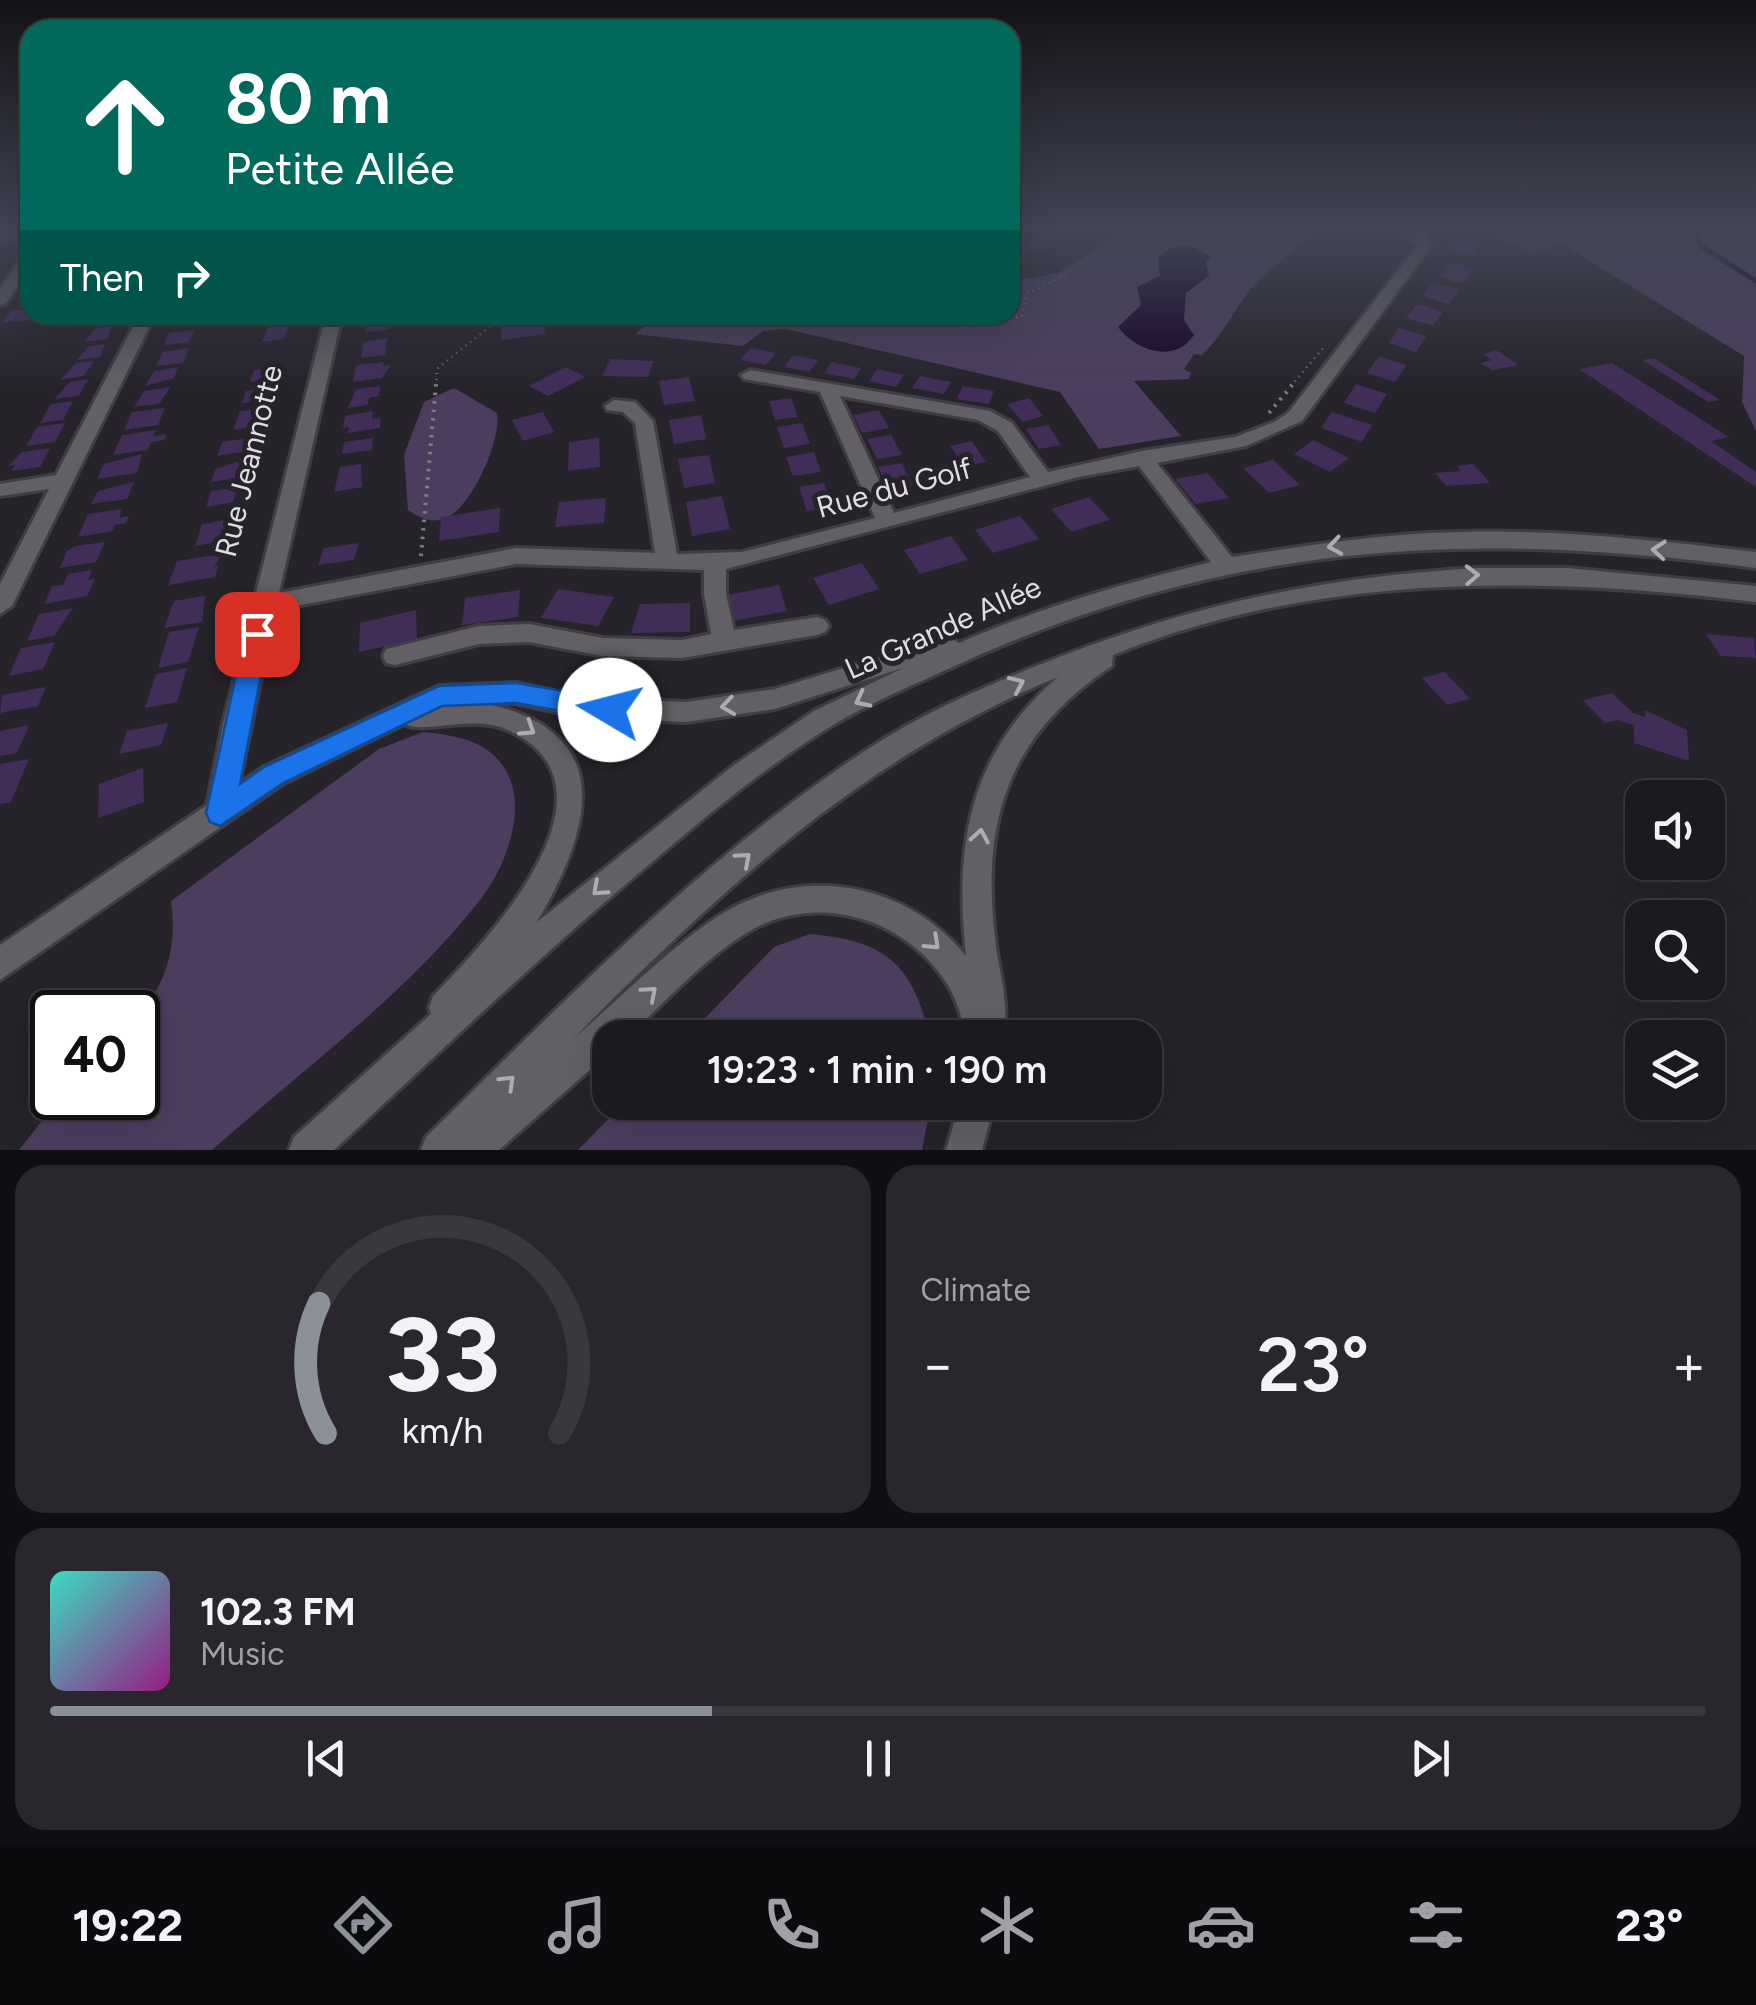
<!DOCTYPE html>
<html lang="en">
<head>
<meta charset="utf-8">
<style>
	:root { --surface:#1c1a20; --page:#29272d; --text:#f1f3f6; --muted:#a0a1a5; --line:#3a383e; --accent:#8c9099 }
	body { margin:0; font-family:Figtree,sans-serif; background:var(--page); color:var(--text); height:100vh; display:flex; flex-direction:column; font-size:38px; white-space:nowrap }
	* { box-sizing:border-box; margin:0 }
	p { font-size:32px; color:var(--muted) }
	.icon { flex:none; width:55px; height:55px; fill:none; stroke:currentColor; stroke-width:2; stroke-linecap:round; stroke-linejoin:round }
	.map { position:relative; height:1150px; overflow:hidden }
	.sheet { display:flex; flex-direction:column; gap:15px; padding:15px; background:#0f0e12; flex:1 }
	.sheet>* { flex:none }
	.banner { position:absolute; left:20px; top:20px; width:1000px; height:305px; border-radius:30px; box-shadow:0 10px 40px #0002,0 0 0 2px var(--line); background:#00695c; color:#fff; overflow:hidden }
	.fabs { position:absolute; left:1625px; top:780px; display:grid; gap:20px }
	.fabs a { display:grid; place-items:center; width:100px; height:100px; border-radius:20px; background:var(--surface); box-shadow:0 10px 40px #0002,0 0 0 2px var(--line); font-size:50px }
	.speed { position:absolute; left:30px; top:990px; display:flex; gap:20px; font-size:50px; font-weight:700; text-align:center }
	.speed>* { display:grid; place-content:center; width:130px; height:130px; border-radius:50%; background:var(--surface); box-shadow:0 10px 40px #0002,0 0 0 2px var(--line); line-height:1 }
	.speed .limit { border:5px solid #111; border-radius:15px; background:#fff; color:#111 }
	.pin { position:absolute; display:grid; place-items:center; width:85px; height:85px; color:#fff; margin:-42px; border-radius:20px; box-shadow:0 5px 15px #0006 }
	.me { position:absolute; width:110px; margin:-55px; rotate:278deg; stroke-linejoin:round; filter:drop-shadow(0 0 8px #0008) }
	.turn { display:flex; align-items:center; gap:35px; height:210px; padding:0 40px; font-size:45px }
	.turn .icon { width:130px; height:130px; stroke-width:2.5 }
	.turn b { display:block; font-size:70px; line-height:85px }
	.then { display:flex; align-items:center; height:95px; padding:0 40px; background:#0003; gap:20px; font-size:38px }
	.big { font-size:75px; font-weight:600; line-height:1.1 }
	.sheet .tile { flex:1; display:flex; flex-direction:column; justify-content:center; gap:15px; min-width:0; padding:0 35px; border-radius:30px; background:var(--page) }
	.sheet .dial { align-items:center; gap:0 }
	.dial svg { height:260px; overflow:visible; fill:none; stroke:var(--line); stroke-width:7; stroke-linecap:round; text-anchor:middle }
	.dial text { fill:var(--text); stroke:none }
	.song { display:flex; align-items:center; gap:30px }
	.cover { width:120px; height:120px; border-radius:15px; background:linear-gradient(135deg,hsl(170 70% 55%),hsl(310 70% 35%)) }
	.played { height:10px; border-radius:5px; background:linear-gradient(90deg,var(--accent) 40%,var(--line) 40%) }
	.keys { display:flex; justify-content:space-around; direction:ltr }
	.heat { display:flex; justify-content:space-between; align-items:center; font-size:55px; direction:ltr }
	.sheet .tiles { flex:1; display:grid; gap:15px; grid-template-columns:1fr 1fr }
	.tile:last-child { grid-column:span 2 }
	.trip { position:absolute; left:592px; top:1020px; width:570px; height:100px; border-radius:30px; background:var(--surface); box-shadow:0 10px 40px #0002,0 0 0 2px var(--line); font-weight:600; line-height:100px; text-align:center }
	.dock { display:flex; height:160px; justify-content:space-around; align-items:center; background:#0b0a0d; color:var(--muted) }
	.dock .icon { width:70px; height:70px }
	.dock .on { color:var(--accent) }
	.dock b { font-size:45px; color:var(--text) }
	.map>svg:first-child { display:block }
	.green { fill:#4c3d5e }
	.water { fill:#170229 }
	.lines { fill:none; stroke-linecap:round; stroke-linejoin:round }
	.stream { stroke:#170229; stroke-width:5 }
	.building { fill:#422d59 }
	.minor-casing { stroke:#403d44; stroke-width:6 }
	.path-far1 { stroke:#7f7d83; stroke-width:2.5; stroke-dasharray:1 5; stroke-linecap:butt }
	.path { stroke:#7f7d83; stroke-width:4; stroke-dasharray:2.5 6; stroke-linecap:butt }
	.minor { fill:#626064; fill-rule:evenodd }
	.oneway { stroke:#aeacb0 }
	.route { fill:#1a73e8; stroke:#114b97; stroke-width:2.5 }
	.labels { text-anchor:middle; stroke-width:10; stroke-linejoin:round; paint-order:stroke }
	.street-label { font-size:30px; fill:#e0dee3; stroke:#26232a }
</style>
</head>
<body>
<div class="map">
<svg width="1756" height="1150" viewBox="0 0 1756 1150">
	<rect width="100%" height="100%" fill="#26232a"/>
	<!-- green -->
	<path class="green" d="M1126,228H1319C1299,249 1268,268 1249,291C1232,313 1223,335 1202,355L1194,354L1184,369L1191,373L1189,379L1134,381L1181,436L1099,449L1060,392L786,329L763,331L743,346L635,334L658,315H1010V281L1059,273Z
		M1485,228H1756V431L1742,402L1744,356L1562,244L1531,254Z
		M454,388L497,413C502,439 472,507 446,518C432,524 419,518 408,510L404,455L424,402Z
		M423,732C460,736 494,741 510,779C525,815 504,870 480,900C406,995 302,1070 212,1150H19L60,1098H138V1015C168,982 177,945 171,901L379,749Z
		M810,934C886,941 912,963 930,1037H687L774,947Z
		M624,1103V1102L931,1103L922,1150H578Z"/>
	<!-- water -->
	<path class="water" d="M1188,245L1211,256L1206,263L1209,276L1186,293L1184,320L1194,335C1175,364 1136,351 1118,327L1141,305L1137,287L1160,276L1158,258L1167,250Z"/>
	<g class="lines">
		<!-- stream -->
		<path class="stream" d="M1694,228L1701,246L1756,281"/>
	</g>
	<!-- building -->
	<path class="building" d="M1444,237L1470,239L1479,256L1452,254Z
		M1042,238L1054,242L1042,254L1021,249Z
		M1448,262L1474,268L1464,284L1438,277Z
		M1433,282L1440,284L1459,290L1448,304L1422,296Z
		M1417,304L1425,306L1443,312L1433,326L1406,318Z
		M30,309V320L2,323L11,311Z
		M391,318L390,329L365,332L366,322Z
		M544,318L545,334L501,340V324Z
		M289,324L284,339L262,342L268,327Z
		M112,326L107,339L84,342L96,328Z
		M1399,328L1426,336L1416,352L1389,343Z
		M194,330L189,342L164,345L169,333Z
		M387,338L385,355L361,358L363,342Z
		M105,344L100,357L77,360L89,346Z
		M189,348L183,363L156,366L163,352Z
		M750,348L776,353L766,365L740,360Z
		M1496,350L1519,365L1492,370L1480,363L1492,360L1483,354Z
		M793,355L818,360L809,372L784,367Z
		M1379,356L1406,365L1395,382L1367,373Z
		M1654,358L1720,400L1708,402L1642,360Z
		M610,359L654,361L648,377L602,376Z
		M94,361L84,376L60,380L76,363Z
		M384,362L383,366L391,365L382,378L353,382L356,365Z
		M832,362L861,368L854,379L824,373Z
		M1612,363L1729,437L1711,441L1756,472V487L1579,369Z
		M178,367L174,378L145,386L154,371Z
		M278,367L274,379L250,382L254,370Z
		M566,367L585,377L548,396L529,386Z
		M877,369L904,375L896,387L869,381Z
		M920,376L951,382L944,394L912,388Z
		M689,377L695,401L664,405L659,381Z
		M88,379L79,396L54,399L70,382Z
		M1356,384L1387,394L1375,413L1344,403Z
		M380,386L379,396L369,398L368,405L348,408L356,389Z
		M963,386L994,391L989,404L957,399Z
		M171,387L159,404L134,407L144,391Z
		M270,388L266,400L242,403L246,391Z
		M791,398L798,417L775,420L769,401Z
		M1029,398L1043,416L1023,422L1007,404Z
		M73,401L63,420L40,423L51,404Z
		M165,408L158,425L124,430L132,412Z
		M265,408L259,426L233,430L240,411Z
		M879,410L889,428L862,433L853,415Z
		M373,411L372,419L381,418L380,428L348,433L349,427L343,428L345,416Z
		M543,412L554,432L523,441L512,420Z
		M1332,412L1372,425L1362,442L1321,428Z
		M701,415L706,439L674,444L669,420Z
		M65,423L55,442L26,446L37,427Z
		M802,423L810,444L784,448L777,427Z
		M1048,425L1061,445L1039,449L1026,429Z
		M156,430L154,436L167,434L164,440L151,442L148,450L113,455L122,435Z
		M891,435L902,455L877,459L867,439Z
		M249,438L253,440L249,451L217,456L222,442Z
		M373,438L372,450L342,454L344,442Z
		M599,438L600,467L568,471L569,442Z
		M1313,440L1349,458L1330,472L1294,454Z
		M972,441L986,462L964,466L950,446Z
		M50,448L40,467L11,471L15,465L8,466L22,452Z
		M814,452L821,472L793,476L786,457Z
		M142,454L137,473L97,479L104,464Z
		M709,455L715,483L684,488L678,459Z
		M250,458L244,477L211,482L215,469Z
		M1273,460L1300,485L1269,493L1243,468Z
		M902,463L913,486L889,490L878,467Z
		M361,464L362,487L334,492L340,467Z
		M1473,464L1490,483L1446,486L1435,473L1461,471L1457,466Z
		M1207,473L1229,498L1196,504L1175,479Z
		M134,482L127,499L91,504L98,491Z
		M824,483L833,507L807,511L799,487Z
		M238,487L233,502L206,507L211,491Z
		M722,496L730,529L692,536L686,502Z
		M1089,497L1110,520L1071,532L1051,509Z
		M606,498L604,523L555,527L559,502Z
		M500,508L499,532L439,541L441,517Z
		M122,509L119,518L129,516L126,523L115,525L113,531L78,537L88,514Z
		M1020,516L1039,539L993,553L975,530Z
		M232,519L225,541L195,546L202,524Z
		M951,536L968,560L920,574L904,550Z
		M105,542L96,562L60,568L67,551L75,546Z
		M359,543L354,560L318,565L324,548Z
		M222,554L214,567L218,566L215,577L168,585L177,561Z
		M862,563L879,589L829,605L813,578Z
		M92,570L88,580L95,579L87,596L44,604L52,586L63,585L68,574Z
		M779,585L787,611L733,621L727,595Z
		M558,589L614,597L598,626L541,618Z
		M520,590L518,617L462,625L465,598Z
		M205,596L202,622L164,628L174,601Z
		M690,603V632L631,633L640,604Z
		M73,608L54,636L27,641L39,614Z
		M416,610L417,639L359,652L360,623Z
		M199,627L188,662L158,668L169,632Z
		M1706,634L1754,638L1756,658L1721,656Z
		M55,642L43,669L9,676L21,648Z
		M187,668L177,702L145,708L156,674Z
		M1445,672L1470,699L1447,705L1422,678Z
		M46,687L38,706L0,713L2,695Z
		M1612,693L1633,713L1645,717V710L1687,730L1689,761L1634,743V725L1617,720L1605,723L1583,700Z
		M168,723L161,745L119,754L127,731Z
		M29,725L17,753L0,756V731Z
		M29,759L11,802L0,804V764Z
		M143,768L144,802L98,818L99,784Z"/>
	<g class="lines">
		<defs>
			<path id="minor" d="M1013,228H1030L1010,240Z
				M1401,228C1418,227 1425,230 1431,246L1302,421L1246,446L1157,463L1232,557C1297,547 1362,537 1429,533C1538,527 1648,539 1756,552V568C1466,529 1227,542 957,665C915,684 872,702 833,725C771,763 713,810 658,857C546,950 441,1051 334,1150H289L294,1137L431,1014L429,1008L433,996C486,942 631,789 510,731C472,713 427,735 404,724L284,783L0,980V945L207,805L223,724L326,315H342L279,593L516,548L655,553L635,423L623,412L607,410L605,406L614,400L635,402L653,421L677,554L742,552L875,518L820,392L744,379L741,375L750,370L990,411L1012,423L1048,472L1142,451L1235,437L1274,422L1288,413L1417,246ZM840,396L978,420L998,431L1030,477L894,513ZM1139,466L1211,562C1125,583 1041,607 959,643L948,636L775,689L686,702L579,697L516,683L439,686L264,767L239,784L275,610L516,564L704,570V594L711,634L682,640L603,638L529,624L479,626L395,647L386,649L383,656L386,663L395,665L479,644L529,642L603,656L682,658L817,635L825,632L829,626L825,620L817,617L734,630L726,594V569L1078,477ZM903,668L814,711L734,765L537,922C589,833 621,734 488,704L516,703L579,717L686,722L775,709Z
				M30,229V237L0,240V232Z
				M30,252V267L6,303L0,305V288L25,253Z
				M139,315H155L12,606L0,614V584L49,489L0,496V484L56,475Z
				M1476,568H1567L1756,586V602C1540,576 1318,572 1113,655L1112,666C1006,736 980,824 996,946C999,972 1012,1012 1001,1038H967C962,1021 958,1002 949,987C909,919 818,890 748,932C703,959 665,1003 626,1038H610V1052L499,1150H421L426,1137C566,1000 703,857 868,749C922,713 983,687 1044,663C1193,604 1317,578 1476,568ZM1058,677C969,753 954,845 966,956C908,884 806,864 725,912C675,942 617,1001 572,1040C719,892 862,757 1058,677Z
				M960,1102H995L982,1150H946Z"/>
		</defs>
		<!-- minor casing -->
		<use href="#minor" class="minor-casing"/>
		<!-- path-far1 -->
		<path class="path-far1" d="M1184,228H1229
			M963,315L997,321L1022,316L1027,293C1073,276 1108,237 1156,228
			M436,386L437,369L504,315
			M1291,386L1324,347"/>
		<!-- path -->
		<path class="path" d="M1269,413L1293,384
			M421,556L436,384"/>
		<!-- minor -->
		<use href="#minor" class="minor"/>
	</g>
	<!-- one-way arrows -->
	<defs><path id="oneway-chevron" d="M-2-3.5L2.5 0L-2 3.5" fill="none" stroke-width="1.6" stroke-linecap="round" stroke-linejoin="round" transform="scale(2.5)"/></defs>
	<g class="oneway">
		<use href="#oneway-chevron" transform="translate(1335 546) rotate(171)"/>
		<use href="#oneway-chevron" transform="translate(1659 550) rotate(-175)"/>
		<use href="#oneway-chevron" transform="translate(1472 575) rotate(-2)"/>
		<use href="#oneway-chevron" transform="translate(1017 684) rotate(-24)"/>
		<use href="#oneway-chevron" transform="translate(862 700) rotate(153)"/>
		<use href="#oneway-chevron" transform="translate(728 706) rotate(172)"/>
		<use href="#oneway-chevron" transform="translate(528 729) rotate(33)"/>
		<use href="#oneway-chevron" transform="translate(980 836) rotate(-80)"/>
		<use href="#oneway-chevron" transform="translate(744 859) rotate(-41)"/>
		<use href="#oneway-chevron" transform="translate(599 889) rotate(138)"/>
		<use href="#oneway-chevron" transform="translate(933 943) rotate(43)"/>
		<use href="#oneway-chevron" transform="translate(650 993) rotate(-41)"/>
		<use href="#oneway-chevron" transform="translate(508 1082) rotate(-44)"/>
	</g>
	<!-- sky -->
	<linearGradient id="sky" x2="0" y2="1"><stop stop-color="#151317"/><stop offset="0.59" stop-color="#414555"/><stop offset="1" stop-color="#414555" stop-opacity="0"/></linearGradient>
	<rect width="1756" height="389" fill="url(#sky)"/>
	<!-- route -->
	<path class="route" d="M257,625L269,634L240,784L264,767L439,686L516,683L610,699L623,710L610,720L516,703L442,706L283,783L220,826L210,822L206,813L245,634Z"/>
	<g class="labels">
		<!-- street labels -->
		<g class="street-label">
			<text transform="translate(249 461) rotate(-76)" y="10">Rue Jeannotte</text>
			<text transform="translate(894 488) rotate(-15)" y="10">Rue du Golf</text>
			<text transform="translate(943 628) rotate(-24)" y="10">La Grande Allée</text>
		</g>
	</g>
</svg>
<div class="fabs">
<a><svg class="icon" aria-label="sound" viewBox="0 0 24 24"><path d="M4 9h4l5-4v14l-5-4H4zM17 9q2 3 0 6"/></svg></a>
<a><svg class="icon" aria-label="search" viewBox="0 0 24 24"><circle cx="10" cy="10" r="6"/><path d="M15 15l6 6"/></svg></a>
<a><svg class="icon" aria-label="layers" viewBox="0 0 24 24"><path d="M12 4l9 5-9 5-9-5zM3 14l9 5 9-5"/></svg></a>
</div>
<div class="speed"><div class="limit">40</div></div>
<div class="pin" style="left:257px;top:634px;background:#d93025"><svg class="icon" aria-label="arrive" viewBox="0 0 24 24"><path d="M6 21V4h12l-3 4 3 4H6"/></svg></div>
<svg class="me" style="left:610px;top:710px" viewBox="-20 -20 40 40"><circle r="19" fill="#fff"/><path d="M0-13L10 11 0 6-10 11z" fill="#1a73e8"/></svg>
<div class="trip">19:23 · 1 min · 190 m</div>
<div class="banner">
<div class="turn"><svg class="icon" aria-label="ahead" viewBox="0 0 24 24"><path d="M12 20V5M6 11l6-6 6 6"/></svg><div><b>80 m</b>Petite Allée</div></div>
<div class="then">Then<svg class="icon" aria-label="right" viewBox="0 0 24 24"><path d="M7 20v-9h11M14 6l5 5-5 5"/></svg></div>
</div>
</div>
<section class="sheet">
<div class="tiles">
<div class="tile dial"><svg viewBox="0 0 100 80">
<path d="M14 69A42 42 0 1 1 86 69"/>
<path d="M14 69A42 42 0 0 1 12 29" stroke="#8c9099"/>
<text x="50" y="56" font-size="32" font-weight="700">33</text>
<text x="50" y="72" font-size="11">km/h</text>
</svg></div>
<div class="tile"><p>Climate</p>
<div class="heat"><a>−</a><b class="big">23°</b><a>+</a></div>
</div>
<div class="tile">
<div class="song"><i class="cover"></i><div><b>102.3 FM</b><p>Music</p></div></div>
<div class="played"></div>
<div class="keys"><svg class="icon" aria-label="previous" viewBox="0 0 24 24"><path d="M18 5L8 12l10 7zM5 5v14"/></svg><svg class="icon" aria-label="pause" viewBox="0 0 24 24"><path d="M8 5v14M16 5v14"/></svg><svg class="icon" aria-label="next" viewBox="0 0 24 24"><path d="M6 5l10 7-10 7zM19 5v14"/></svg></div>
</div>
</div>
</section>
<nav class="dock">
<b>19:22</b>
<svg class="icon on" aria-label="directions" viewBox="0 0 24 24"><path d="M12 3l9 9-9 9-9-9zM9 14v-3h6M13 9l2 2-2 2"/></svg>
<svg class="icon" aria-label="music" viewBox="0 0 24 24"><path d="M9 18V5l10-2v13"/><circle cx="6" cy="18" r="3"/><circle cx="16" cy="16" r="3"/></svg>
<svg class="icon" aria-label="phone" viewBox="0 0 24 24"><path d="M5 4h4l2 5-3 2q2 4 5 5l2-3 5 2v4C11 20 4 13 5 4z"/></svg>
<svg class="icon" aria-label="climate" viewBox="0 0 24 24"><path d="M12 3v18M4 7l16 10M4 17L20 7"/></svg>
<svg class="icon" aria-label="car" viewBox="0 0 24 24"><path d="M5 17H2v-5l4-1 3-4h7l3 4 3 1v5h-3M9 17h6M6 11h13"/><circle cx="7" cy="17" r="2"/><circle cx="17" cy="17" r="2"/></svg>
<svg class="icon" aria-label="filters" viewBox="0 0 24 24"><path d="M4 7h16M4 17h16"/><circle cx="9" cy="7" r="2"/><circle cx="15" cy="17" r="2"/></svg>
<b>23°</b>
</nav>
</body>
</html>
